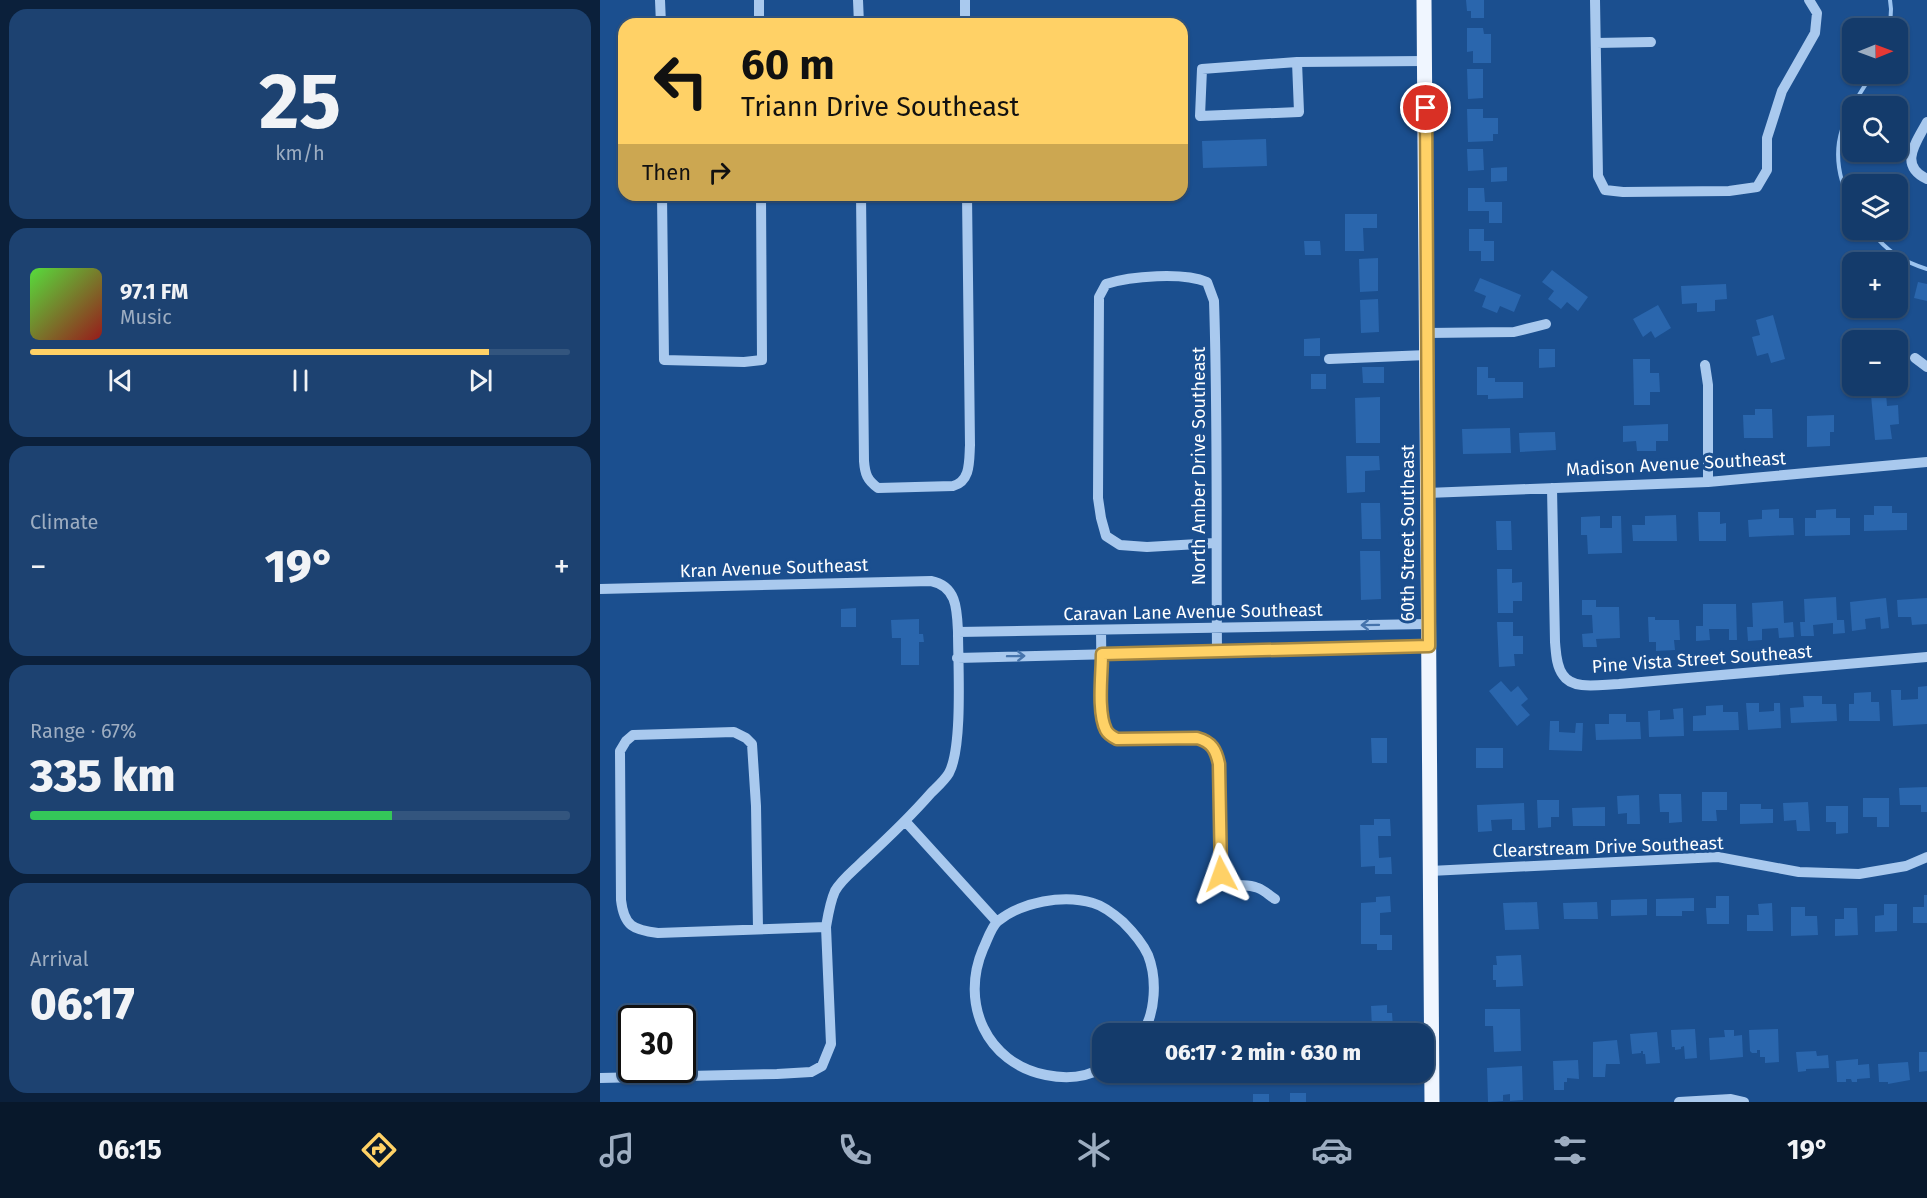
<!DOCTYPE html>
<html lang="en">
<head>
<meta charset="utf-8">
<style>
	:root { --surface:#143b6b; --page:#1d4271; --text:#f1f3f6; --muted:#9dadc1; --line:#33557e; --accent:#ffd166 }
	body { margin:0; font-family:"Fira Sans",sans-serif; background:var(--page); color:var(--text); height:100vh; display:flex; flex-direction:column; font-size:22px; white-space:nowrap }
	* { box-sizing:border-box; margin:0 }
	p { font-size:20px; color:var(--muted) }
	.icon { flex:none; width:33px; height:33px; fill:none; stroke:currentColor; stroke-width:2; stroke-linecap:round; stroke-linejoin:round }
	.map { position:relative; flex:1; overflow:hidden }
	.side { display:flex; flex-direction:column; gap:9px; padding:9px; background:#0b203b; width:600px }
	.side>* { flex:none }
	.hud { position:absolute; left:18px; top:18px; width:570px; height:183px; border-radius:18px; box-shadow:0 2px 4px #0004,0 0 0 2px var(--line); background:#ffd166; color:#111; overflow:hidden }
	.needle { width:39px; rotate:89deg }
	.tools { position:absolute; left:1242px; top:18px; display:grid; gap:12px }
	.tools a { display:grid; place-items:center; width:66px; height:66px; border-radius:12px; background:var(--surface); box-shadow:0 2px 4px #0004,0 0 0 2px var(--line); font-size:30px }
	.speed { position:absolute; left:18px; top:1005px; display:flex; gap:12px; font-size:30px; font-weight:700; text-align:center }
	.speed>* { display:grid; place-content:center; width:78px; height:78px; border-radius:50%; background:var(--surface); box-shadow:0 2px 4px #0004,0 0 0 2px var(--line); line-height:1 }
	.speed .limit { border:3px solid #111; border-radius:9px; background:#fff; color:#111 }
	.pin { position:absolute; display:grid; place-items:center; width:51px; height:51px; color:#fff; margin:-26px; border:3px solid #fff; border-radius:50%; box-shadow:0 2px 6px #0007 }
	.me { position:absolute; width:66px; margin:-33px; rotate:356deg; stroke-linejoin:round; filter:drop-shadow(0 0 4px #0008) }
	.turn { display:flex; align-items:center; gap:21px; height:126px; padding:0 24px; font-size:27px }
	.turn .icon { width:78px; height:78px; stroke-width:2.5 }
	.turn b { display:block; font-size:42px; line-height:51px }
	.then { display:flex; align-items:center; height:57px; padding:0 24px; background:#0003; gap:12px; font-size:22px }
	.big { font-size:45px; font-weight:800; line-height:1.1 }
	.side .tile { flex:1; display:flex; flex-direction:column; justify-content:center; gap:9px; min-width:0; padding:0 21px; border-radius:18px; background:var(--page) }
	.side .dial { align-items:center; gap:0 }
	.dial b { font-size:78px; line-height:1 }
	.song { display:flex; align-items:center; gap:18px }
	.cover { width:72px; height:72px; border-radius:9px; background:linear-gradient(135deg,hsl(110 70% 55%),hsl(0 70% 35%)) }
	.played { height:6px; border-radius:3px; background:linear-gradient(90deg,var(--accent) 85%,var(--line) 85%) }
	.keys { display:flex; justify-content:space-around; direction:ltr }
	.heat { display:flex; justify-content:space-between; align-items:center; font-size:33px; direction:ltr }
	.charge { height:9px; border-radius:4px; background:linear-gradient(90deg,#34c759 67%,var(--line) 0) }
	.trip { position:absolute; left:492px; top:1023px; width:342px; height:60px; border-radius:18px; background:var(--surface); box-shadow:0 2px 4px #0004,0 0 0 2px var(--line); font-weight:800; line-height:60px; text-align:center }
	.tabs { display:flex; height:96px; justify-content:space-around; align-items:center; background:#08182b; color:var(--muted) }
	.tabs .icon { width:42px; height:42px }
	.tabs .current { color:var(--accent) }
	.tabs b { font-size:27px; color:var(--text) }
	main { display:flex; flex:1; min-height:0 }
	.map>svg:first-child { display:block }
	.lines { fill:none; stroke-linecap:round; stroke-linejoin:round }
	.stream { stroke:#9cc4f0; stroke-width:4 }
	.building { fill:#2a66ad }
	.minor { stroke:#a9c9ee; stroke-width:10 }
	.major { stroke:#f0f6ff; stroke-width:15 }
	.oneway { stroke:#4674ac }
	.route-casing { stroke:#a68842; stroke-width:15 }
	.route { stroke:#ffd166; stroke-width:10 }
	.labels { text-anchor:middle; stroke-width:6; stroke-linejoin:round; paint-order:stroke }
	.street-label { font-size:18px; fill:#fff; stroke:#1b4f8f }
</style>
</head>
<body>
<main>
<section class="side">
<div class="tile dial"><b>25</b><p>km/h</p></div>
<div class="tile">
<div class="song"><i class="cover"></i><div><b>97.1 FM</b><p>Music</p></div></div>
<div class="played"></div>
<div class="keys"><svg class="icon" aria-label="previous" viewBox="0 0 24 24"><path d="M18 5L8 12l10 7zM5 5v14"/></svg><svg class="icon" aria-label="pause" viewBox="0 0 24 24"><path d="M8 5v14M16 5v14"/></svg><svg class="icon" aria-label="next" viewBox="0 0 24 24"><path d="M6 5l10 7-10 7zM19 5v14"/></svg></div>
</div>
<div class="tile"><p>Climate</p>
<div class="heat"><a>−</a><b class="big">19°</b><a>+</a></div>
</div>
<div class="tile"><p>Range · 67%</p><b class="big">335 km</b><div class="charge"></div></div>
<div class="tile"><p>Arrival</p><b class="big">06:17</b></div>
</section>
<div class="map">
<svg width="1327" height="1102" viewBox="0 0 1327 1102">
	<rect width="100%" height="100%" fill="#1b4f8f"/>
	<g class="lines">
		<!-- stream -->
		<path class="stream" d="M1290,28L1291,9L1290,0
			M1252,206C1247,199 1245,190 1242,181C1229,136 1250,110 1272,74
			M1270,230C1287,251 1301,261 1327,269"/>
	</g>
	<!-- building -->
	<path class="building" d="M866,0H884V18H871V11H867Z
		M867,28H883L884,34H891V63H873V51L867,52Z
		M867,69H883V98L868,99Z
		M867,109H883V118H898V134H893V141L868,142Z
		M582,116H587V130H582Z
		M666,139L667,166L603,168L602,141Z
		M867,149H883L884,170L868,171Z
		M907,167V181L891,182V168Z
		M868,188H884L885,202H902V223H889V211H868Z
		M745,214H777V228H763L764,251H745Z
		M869,229H884V241H894V261H881V251H869Z
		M704,241H720L721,255H705Z
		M778,258V291L760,292L759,259Z
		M952,270L988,297L978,311L967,302L961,309L948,299L954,291L942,282Z
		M880,278L921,295L914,312L900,306L897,313L882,307L886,296L874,291Z
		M1318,282L1327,284V301L1314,298Z
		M1126,284L1127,299L1115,300V311L1097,312V303L1082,304L1081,286Z
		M778,299L779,332L761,333L760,300Z
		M1058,305L1071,328L1055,338L1051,331L1043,337L1033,319Z
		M1251,308H1292L1276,320L1271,312L1261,320Z
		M1173,315L1185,359L1171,363L1168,353L1157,356L1152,337L1160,335L1156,320Z
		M1264,333V340H1252V378L1249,379L1247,334Z
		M720,338V356H704V339Z
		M939,349H955V367L939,368Z
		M1033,359H1050V373H1059L1060,392H1050V405H1034Z
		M762,367H784V383H763Z
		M877,367H888V378H895V382H923V398L888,399V395H877Z
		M711,374H726V389H711Z
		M1286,393L1287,406L1298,405L1299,424L1290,425L1292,439L1275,440L1271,395Z
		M780,397V443H756L755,398Z
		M1155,409H1172L1173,438H1144L1143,415H1155Z
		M1234,415V432H1230V446L1207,447V416Z
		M1068,424V441H1056V451H1037L1036,441L1023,442V426Z
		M910,428L911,453L863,454L862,429Z
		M955,432L956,450L920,452L919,433Z
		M746,456H779L780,470L765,471V492L747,493Z
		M761,503H780L781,539H762Z
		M1274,506H1292V513H1307V530L1264,531V515H1274Z
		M1179,509V518H1193L1194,535L1149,537L1148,520L1162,519V510Z
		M1236,509V518H1250V535L1205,536V518H1216V510Z
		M1098,512H1120V524L1126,523V541H1099Z
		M1076,515L1077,541H1033L1032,525H1045V516Z
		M1000,516V528H1012V516H1021L1022,553L988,554L987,535H981V517Z
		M896,521H911L912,550H897Z
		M760,551H780L781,599L761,600Z
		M897,569H912V583L922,582V601H913V613H898Z
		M1236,597L1237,620H1244L1245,633L1233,634V623L1213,625L1214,636H1201L1200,622H1205L1204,599Z
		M1286,598L1289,628L1281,629L1280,617L1265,619L1266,629L1252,631L1250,602Z
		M1327,598V624L1312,625L1311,617H1298L1297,600Z
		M982,600H996V607H1019L1020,638L996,639L997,647H983L982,634L993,633L992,615H982Z
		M1183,601L1184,623L1193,622L1194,637L1179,638L1178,628L1162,629V640L1148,641L1147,627H1153L1152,603Z
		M1103,604H1136L1137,640H1129V629H1109L1110,640L1096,641V626H1103Z
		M256,608V627H241V609Z
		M1048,617H1055V620H1079L1080,640H1074L1075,650L1056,651V642H1049Z
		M319,619V634H323L324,642H319V665H301V638H292L291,620Z
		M897,622H913V636H923V654H914L915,666L899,667Z
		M901,681L911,692L918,686L928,699L921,705L930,715L917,726L889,691Z
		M1327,686V724L1293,726L1291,690H1301V700L1318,699V687Z
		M1271,692V702H1279L1280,721H1249V704H1254V693Z
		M1203,696H1222V704H1236L1237,721L1191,723L1190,708L1204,707Z
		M1146,703H1159V712L1174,711V703H1180L1181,728L1148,730Z
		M1123,705V712H1138L1139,730L1093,731V716L1106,715V706Z
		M1083,708L1084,736L1049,737L1048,711L1060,710V720L1074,719L1073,709Z
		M1009,714H1026V722H1040L1041,739L996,740L995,724H1009Z
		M950,721H959V732L975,733L976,723H983L982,751L949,750Z
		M771,738H787V763H772Z
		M876,748H903V768H876Z
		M1327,787V812H1321V805H1300L1299,788Z
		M1102,792H1127V810H1116L1117,821H1102Z
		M1059,794H1081L1082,822L1069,823V812H1060Z
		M1039,795L1040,824H1027V813L1018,814L1017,796Z
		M1263,798H1289V827H1277V817H1263Z
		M937,800H959V817H951V827L938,828Z
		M1208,802L1210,831H1197L1196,820L1184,821L1183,803Z
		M924,803L925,830H912V819L891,820L892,831L878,832L877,805Z
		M1140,804H1161V809H1173V823L1140,824Z
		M1226,806H1248V833L1236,834V822H1226Z
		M1005,807V826H973L972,808Z
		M774,819H790L791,836H778L779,858L791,857L792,874H775V866L761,867L760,825H774Z
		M1324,895H1327V923H1313V907H1324Z
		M790,896L791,912L780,913V935H792V950H777V944H761V903L776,902V897Z
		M1116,896H1129V924H1107L1106,908H1116Z
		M1094,898V911H1082V916H1056V899Z
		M1047,899V915L1011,916V900Z
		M937,902L939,929L905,930L903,903Z
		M997,902L998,919H964L963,903Z
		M1172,903L1173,931H1147V915H1159L1158,904Z
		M1284,904H1297V931L1275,932V916L1284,915Z
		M1191,907H1205V916H1217L1218,935L1191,936Z
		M1244,908H1257L1258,935L1235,936V919H1244Z
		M921,955L923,986L896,987V980H893V965H897L896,956Z
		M787,1005V1013H792L793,1028L772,1029L771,1006Z
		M885,1009H920L921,1051L894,1052L893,1026H885Z
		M1095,1029L1097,1058L1085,1059L1084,1046L1081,1047V1049L1075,1050V1047H1072L1071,1030Z
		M1178,1029L1179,1062L1165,1063V1057H1160V1050H1157V1053H1152L1150,1051L1149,1030Z
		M1124,1030H1134V1036L1142,1035L1143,1057L1110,1060L1109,1038L1125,1037Z
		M1057,1032L1060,1063L1046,1064L1045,1054H1043V1051H1041V1053L1032,1054L1030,1034Z
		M1017,1040L1020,1064H1006L1005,1077H993V1042Z
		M1216,1051L1217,1056L1228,1055L1229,1068L1206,1069V1071L1198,1072L1196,1052Z
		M1319,1052H1327V1071L1319,1072Z
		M1258,1059V1065L1269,1064L1270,1078L1257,1079V1082H1252L1251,1079H1246V1082H1237L1236,1061Z
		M978,1060L979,1079L967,1078V1082H964V1090H954L953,1061Z
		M1308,1062L1310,1080L1288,1084V1082H1279L1278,1064Z
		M922,1066L923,1100L910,1101V1094L903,1095V1101L888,1102L887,1068Z
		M690,1093H706V1102H690Z
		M653,1094H669V1102H653Z"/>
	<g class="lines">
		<!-- minor -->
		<path class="minor" d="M60,0L61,24
			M159,0V24
			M258,0L259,24
			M365,0V24
			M995,0L998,176L1005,190L1023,192L1129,191L1157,187L1167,170V138L1182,91L1215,33L1217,13L1209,0
			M996,43L1051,42
			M697,62L699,112L600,116L602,69L697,62L825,61
			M1327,122C1316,143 1298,165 1327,179
			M62,195L64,360L144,362L162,360L161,195
			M261,195L264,461C265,474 267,480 278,488L353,486C371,481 369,461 370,445L367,195
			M827,333L914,332L946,324
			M1315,358L1327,367
			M729,359L827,355
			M1105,365L1108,385V482
			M952,488L955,642C956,652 956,666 963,675C973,691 1003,684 1019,684L1327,657
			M827,493L1108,482L1327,462
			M615,543L547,547L520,545L506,536L501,518L498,498L499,297L506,284C531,276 583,272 607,282L614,301C618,418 616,534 617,651
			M0,589L331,581C357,586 357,610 358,632C358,664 363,747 349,773C345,780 337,787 331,793C310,817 287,839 263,861C254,870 241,880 235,891C230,902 228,915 226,927L231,1044L222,1066L211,1072L177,1074L0,1078
			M501,630L502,711L506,731L517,739L597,738L606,740L613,746L619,764L621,874C637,892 641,881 658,888C664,890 670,896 675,899
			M358,632L828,624
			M357,658L829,646
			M306,822L397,922
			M830,871L1118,857L1199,872L1259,874L1306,866L1327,857
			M158,929L156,806L152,744L146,738L134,732L33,735L26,741L20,751L21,900C24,926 33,930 58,933L226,927
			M502,1068C485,1078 465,1079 446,1075C386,1063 360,1003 383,949C387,941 391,927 398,921C422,902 463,894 493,903C504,906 515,915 523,922C533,932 542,942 548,955C557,978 556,1012 542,1034
			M1079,1102L1131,1099L1144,1102"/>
		<!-- major -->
		<path class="major" d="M824,0L832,1102"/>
	</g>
	<!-- one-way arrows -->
	<defs><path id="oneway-shaft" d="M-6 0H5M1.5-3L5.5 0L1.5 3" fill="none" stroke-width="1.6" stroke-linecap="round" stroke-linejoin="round" transform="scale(1.5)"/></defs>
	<g class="oneway">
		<use href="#oneway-shaft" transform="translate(770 625) rotate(179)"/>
		<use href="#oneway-shaft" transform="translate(416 656) rotate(-1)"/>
	</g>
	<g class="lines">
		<defs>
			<path id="route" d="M621,874L619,764C616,750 612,742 597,738L517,739C513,737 508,734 506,730C497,712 502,674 502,654L829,646L826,108"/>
		</defs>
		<!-- route casing -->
		<use href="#route" class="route-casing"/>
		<!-- route -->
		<use href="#route" class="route"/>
	</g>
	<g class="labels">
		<!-- street labels -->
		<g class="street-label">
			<text transform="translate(1076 464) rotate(-3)" y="6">Madison Avenue Southeast</text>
			<text transform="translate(599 466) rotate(-90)" y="6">North Amber Drive Southeast</text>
			<text transform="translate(808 533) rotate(-90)" y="6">60th Street Southeast</text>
			<text transform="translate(174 568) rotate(-2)" y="6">Kran Avenue Southeast</text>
			<text transform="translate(593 612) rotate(-1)" y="6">Caravan Lane Avenue Southeast</text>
			<text transform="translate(1102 659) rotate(-4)" y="6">Pine Vista Street Southeast</text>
			<text transform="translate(1008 847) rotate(-2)" y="6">Clearstream Drive Southeast</text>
		</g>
	</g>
</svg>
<div class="tools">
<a><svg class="needle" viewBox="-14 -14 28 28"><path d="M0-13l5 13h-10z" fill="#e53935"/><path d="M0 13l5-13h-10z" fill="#9dadc1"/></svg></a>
<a><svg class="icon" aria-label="search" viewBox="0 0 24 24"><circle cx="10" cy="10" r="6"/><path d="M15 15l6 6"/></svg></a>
<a><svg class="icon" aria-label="layers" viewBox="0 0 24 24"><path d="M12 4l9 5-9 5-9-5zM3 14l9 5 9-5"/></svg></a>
<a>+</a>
<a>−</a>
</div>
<div class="speed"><div class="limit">30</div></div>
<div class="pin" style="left:826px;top:108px;background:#d93025"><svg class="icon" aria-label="arrive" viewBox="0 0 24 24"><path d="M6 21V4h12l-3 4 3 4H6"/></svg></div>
<svg class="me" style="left:621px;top:874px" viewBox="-20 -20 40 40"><path d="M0-17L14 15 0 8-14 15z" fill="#ffd166" stroke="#fff" stroke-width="4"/></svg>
<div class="trip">06:17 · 2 min · 630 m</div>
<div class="hud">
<div class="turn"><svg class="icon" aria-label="left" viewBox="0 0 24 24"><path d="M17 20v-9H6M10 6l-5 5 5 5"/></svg><div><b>60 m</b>Triann Drive Southeast</div></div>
<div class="then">Then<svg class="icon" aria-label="right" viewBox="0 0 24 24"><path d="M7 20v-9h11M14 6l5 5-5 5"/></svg></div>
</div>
</div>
</main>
<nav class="tabs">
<b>06:15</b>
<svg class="icon current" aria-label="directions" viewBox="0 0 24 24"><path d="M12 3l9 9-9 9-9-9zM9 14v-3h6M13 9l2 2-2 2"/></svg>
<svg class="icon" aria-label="music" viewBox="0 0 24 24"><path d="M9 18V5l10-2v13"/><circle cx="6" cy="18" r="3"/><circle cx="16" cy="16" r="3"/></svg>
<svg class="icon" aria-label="phone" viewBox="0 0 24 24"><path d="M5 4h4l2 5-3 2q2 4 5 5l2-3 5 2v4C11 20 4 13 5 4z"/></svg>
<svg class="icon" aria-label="climate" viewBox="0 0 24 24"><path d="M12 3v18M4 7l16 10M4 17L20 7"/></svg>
<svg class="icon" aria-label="car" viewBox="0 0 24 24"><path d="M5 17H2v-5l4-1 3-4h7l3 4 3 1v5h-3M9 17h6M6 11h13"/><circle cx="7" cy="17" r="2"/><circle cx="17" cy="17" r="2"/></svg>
<svg class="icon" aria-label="filters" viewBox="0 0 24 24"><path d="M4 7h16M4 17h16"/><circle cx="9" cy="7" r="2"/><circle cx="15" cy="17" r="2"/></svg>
<b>19°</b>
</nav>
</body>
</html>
